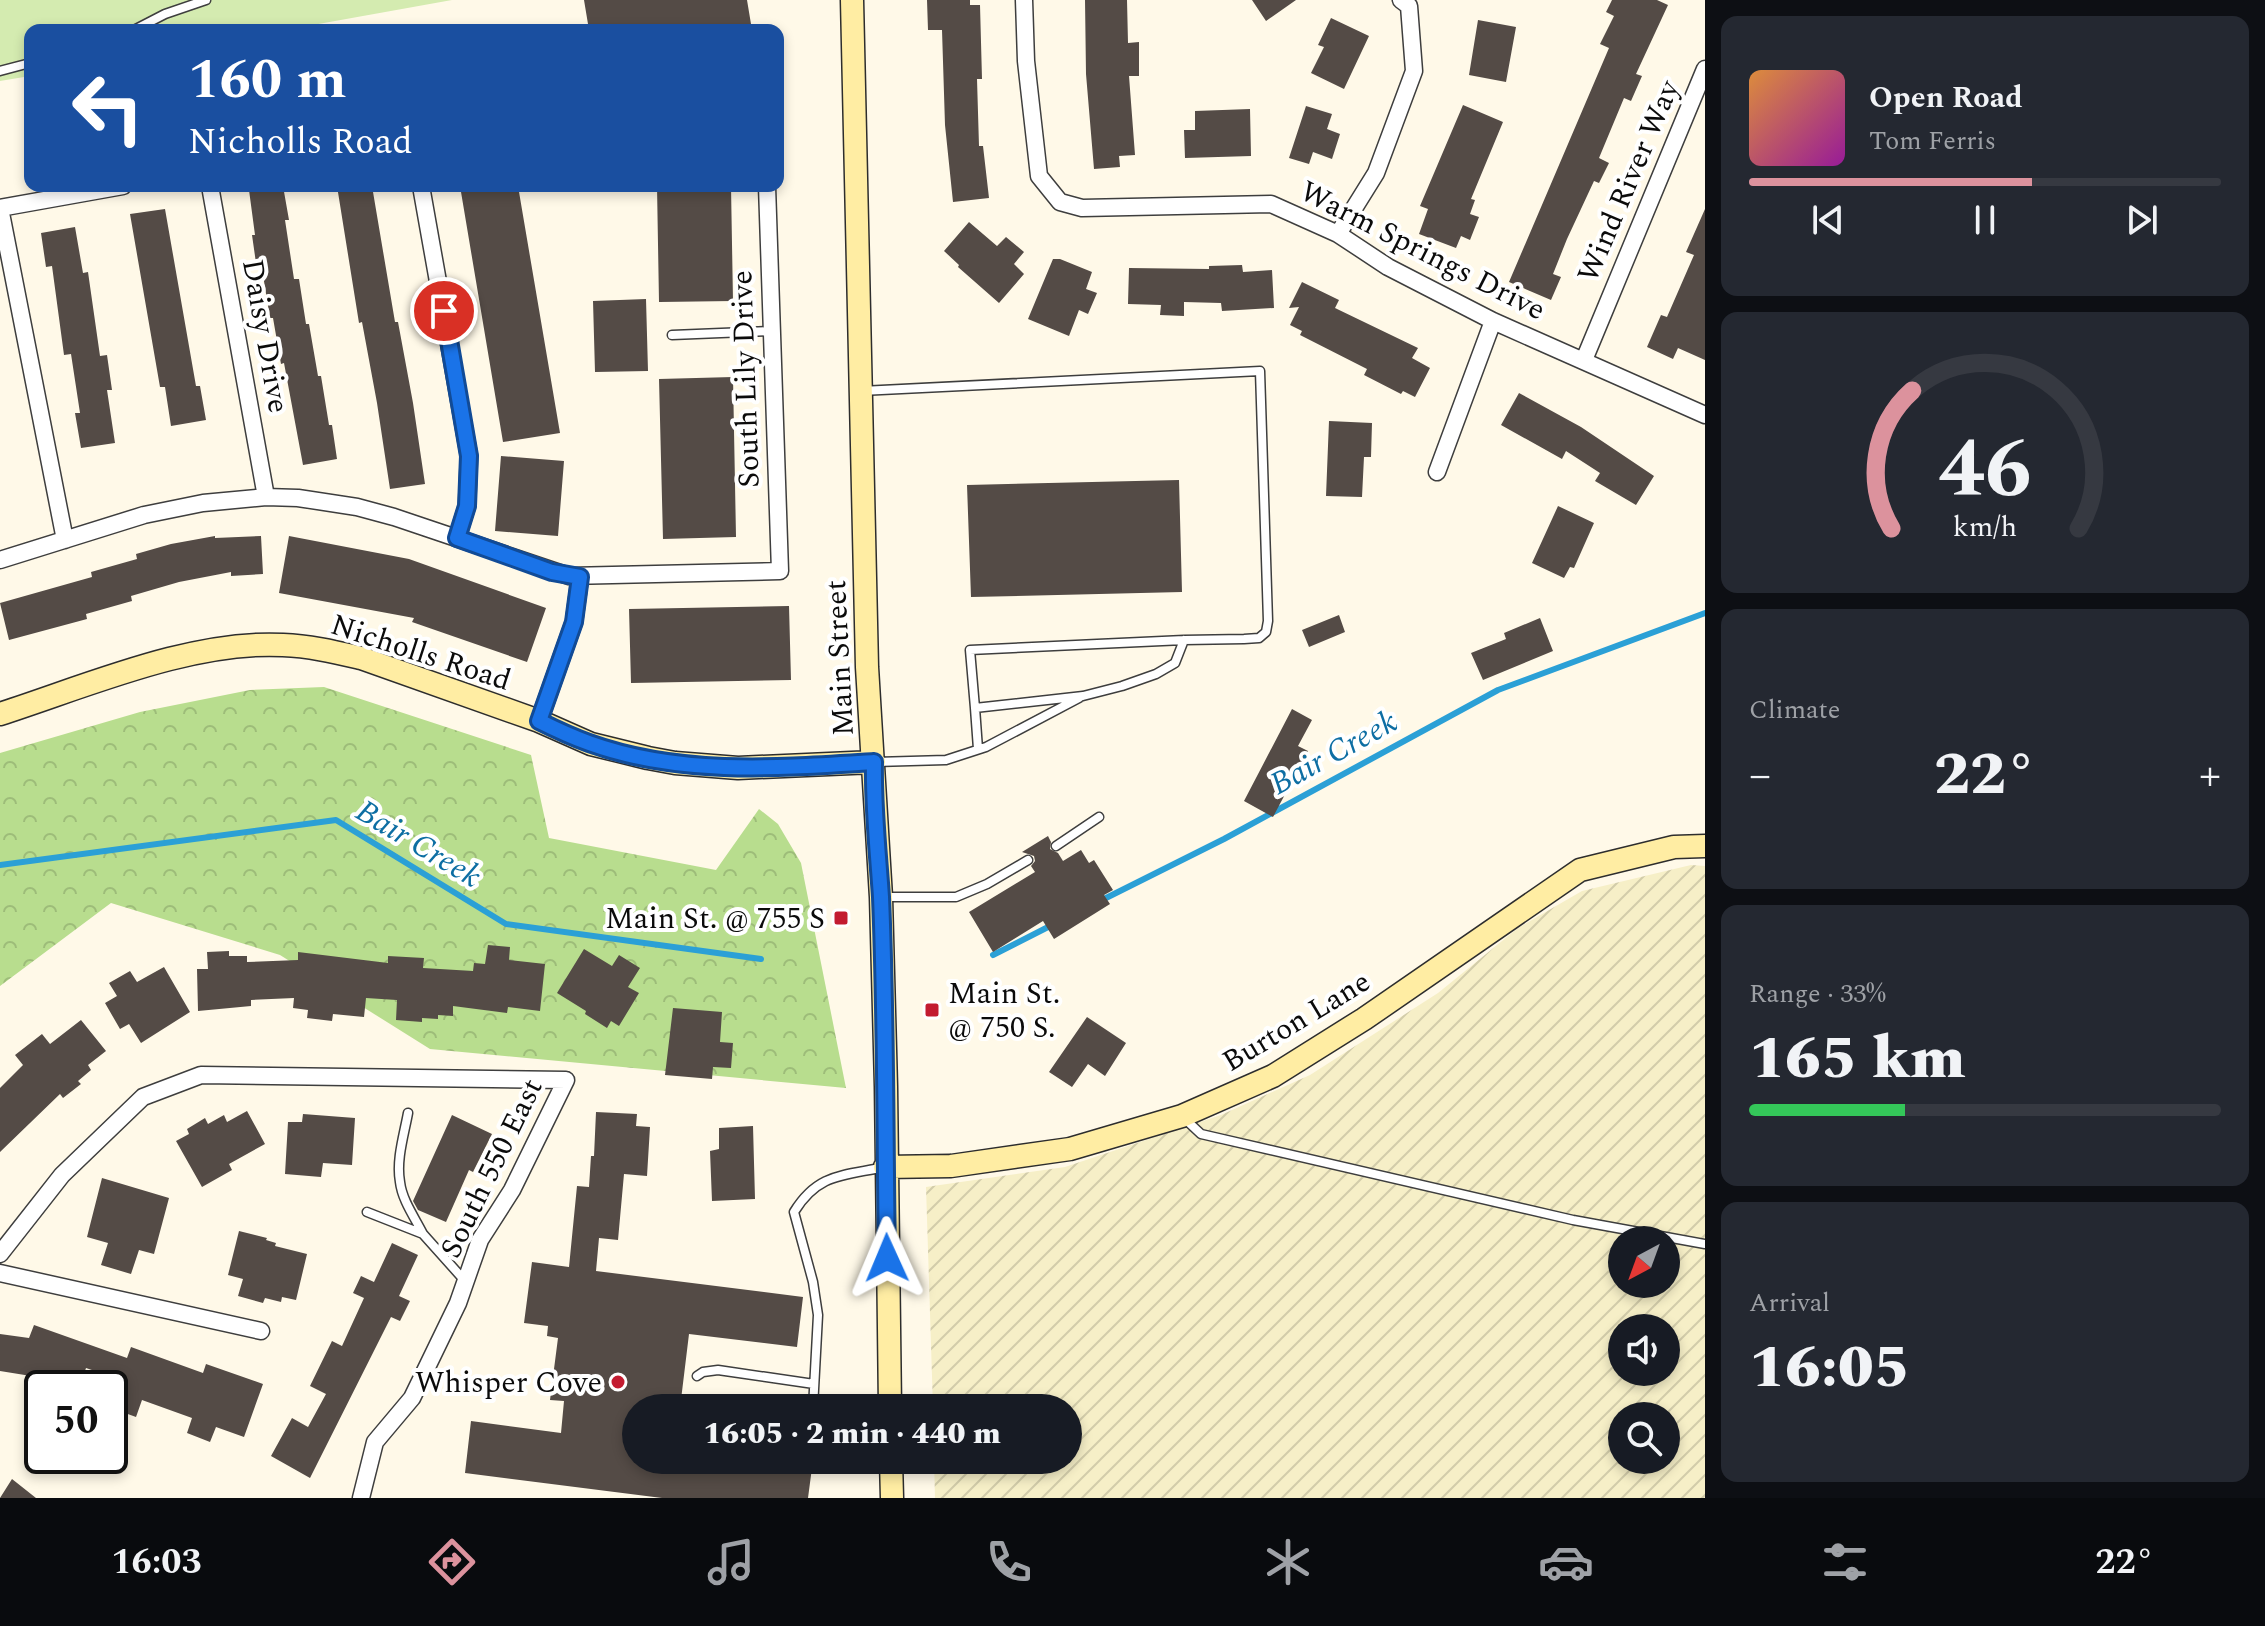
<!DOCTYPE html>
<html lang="en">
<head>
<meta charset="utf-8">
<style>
	:root { --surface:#171b24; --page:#242831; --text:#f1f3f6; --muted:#9ea1a6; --line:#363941; --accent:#dc929d }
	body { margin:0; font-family:Spectral,serif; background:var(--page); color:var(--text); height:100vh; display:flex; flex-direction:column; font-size:30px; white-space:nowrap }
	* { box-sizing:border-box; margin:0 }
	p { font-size:26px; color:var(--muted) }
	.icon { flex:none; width:44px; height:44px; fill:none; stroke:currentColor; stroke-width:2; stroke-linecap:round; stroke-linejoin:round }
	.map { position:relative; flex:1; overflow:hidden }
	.panel { display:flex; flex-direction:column; gap:16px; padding:16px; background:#0d0f14; width:560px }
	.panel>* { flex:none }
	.guide { position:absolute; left:24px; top:24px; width:760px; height:168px; border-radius:16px; box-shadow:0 4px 12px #0003; background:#1a4fa0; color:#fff; overflow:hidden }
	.needle { width:52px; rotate:221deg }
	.fabs { position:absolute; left:1608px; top:1226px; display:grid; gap:16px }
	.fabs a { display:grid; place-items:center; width:72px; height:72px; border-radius:50%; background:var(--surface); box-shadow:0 4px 12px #0003; font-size:40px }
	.speed { position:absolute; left:24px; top:1370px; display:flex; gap:16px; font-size:40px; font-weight:700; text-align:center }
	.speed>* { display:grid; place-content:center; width:104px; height:104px; border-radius:50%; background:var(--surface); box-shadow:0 4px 12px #0003; line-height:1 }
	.speed .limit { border:4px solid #111; border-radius:12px; background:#fff; color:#111 }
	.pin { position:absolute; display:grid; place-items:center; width:68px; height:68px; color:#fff; margin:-34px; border:4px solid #fff; border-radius:50%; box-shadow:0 2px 8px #0007 }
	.me { position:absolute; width:88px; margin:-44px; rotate:359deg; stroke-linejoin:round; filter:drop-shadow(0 0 6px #0008) }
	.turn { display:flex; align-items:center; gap:28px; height:168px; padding:0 32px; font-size:36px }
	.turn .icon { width:104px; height:104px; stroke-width:2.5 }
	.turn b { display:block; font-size:56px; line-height:68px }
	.big { font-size:60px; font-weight:800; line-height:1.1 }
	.panel .card { flex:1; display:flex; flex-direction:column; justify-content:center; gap:12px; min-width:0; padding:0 28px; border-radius:16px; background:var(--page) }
	.panel .dial { align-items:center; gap:0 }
	.dial svg { height:208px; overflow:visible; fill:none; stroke:var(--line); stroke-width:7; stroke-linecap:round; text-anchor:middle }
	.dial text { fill:var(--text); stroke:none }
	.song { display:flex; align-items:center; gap:24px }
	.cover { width:96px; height:96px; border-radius:12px; background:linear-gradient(135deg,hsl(30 70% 55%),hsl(300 70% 35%)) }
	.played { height:8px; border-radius:4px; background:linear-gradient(90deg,var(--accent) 60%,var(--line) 60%) }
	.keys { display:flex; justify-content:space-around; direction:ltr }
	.heat { display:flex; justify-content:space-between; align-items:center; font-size:44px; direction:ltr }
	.charge { height:12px; border-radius:6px; background:linear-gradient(90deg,#34c759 33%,var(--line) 0) }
	.trip { position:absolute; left:622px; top:1394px; width:460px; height:80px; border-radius:40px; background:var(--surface); box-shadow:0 4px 12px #0003; font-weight:800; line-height:80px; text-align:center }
	.tab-bar { display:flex; height:128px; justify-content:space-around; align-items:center; background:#090b0e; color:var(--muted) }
	.tab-bar .icon { width:56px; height:56px }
	.tab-bar .on { color:var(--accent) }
	.tab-bar b { font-size:36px; color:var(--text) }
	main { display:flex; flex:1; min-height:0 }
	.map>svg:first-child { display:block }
	.farmland { fill:url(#farmland-furrows); fill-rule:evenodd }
	.grass { fill:#d4ebb0 }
	.forest { fill:url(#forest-crowns) }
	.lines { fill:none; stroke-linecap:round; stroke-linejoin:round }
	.stream { stroke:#2ba0d6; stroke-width:6 }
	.building { fill:#544b46 }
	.lane-casing { stroke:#3e3e3e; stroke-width:11 }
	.street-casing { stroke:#3e3e3e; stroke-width:19 }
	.secondary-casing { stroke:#2d2d2d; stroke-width:25 }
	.lane { stroke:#fff; stroke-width:8 }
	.street { stroke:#fff; stroke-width:16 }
	.secondary { stroke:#ffeda3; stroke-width:22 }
	.route-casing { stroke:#114b97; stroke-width:20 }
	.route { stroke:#1a73e8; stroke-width:14 }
	.poi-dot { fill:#c31b30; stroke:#fff; stroke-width:3 }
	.labels { text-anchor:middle; stroke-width:8; stroke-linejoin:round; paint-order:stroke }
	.street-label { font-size:30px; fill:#0b0b0b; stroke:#fff }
	.poi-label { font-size:30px; fill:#0b0b0b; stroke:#fff; text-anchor:end }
	.water-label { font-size:32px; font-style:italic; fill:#0d6ea3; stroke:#fff }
</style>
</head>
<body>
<main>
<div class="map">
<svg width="1705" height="1498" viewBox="0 0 1705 1498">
	<defs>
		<pattern id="farmland-furrows" width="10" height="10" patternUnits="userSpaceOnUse" patternTransform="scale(2)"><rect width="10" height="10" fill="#f6efc7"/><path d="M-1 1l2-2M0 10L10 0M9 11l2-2" fill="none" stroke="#d2ccaa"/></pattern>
		<pattern id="forest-crowns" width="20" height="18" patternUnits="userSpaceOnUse" patternTransform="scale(2)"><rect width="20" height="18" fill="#b8dd8e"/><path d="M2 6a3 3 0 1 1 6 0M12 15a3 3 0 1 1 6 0" fill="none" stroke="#9dbc79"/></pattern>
	</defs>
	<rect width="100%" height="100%" fill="#fff9e8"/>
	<!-- farmland -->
	<path class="farmland" d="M1691,865L1705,866V1498H935L934,1460H1068V1408H933L926,1187L1065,1167L1221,1115L1310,1075L1438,993L1518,928L1582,891ZM1622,1240H1666V1284H1622ZM1622,1328H1666V1372H1622ZM1622,1416H1666V1460H1622Z"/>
	<!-- grass -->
	<path class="grass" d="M0,0H452L285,30H30V76L0,81Z"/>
	<!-- forest -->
	<path class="forest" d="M324,687L531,755L549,838L716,870L759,809L778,824L801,863L846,1088L430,1049L280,955L111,903L0,986V753L140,712L250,690Z"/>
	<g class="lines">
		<!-- stream -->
		<path class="stream" d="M0,865L336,820L506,924L761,959
			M1100,901L1224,839L1498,690L1705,613
			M993,955L1054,924"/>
	</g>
	<!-- building -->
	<path class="building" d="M584,0H747L752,30H589Z
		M927,0H970V5H980L982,79H977L979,146H983L989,198L953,202L945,125L942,30H928Z
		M1085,0H1127L1128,43L1139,42V76H1129L1135,155L1119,156L1120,167L1094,169L1086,74Z
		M1252,0H1296L1266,21Z
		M1612,0H1657L1668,5L1636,74L1642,76L1631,101L1624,98L1599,158L1609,163L1599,183L1594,181L1567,239L1553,274L1561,277L1551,300L1509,282L1609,48L1600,44L1614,16L1606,12Z
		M1331,18L1369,36L1344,89L1311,73L1324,47L1318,45Z
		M1478,20L1516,27L1506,82L1469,75Z
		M1463,105L1503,122L1471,199L1475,200L1470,214L1479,217L1470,240L1461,236L1456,248L1419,234L1428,209L1420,206Z
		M1306,106L1332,114L1327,129L1340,134L1332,159L1313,152L1309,164L1289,158Z
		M1250,109L1251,156L1185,158L1184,130H1195V111Z
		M278,186H283L289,220H285L294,279H299L306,324H309L318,376H321L329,425H332L337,459L303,465L284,363L281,364L273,318H270L262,269L257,270L252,235H255L249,190Z
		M337,186H372L395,322H398L413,403L425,484L390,489L377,403L362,322L359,323Z
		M460,186H518L560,433L503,442Z
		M657,186H731L733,301L659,302Z
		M165,209L196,386H200L206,420L171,426L165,387H160L130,214Z
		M1705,209V360L1678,348L1673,359L1647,347L1661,315L1667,317L1694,255L1686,252Z
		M969,222L997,246L1006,237L1024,252L1014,264L1024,274L999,303L958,267L959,265L944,251Z
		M75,227L83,273L88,272L100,356L107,355L112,390H107L115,443L81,448L75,413H80L71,354L64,355L52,266L46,267L41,233Z
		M1053,259H1060L1092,272L1086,289L1097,293L1088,314L1079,310L1069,336L1028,319Z
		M1242,265L1243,272L1272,270L1274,308L1222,311L1221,303L1184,302V316L1160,315L1161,305L1128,304L1129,268L1209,269V266Z
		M1302,282L1339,300L1335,308L1418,348L1412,358L1430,368L1415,397L1403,391L1401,394L1364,375L1367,369L1300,335L1302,331L1290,325L1299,307L1289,308Z
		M646,299L648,371L595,372L593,301Z
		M733,377L736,537L663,539L659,379Z
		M1519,393L1581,427L1654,476L1636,505L1595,481L1600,473L1566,451L1562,459L1501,425Z
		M1329,421L1372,423L1371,457H1364L1362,497L1326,496Z
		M501,456L564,461L558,536L495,531Z
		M1179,480L1182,592L971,597L967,485Z
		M1558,506L1594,523L1574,568L1570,567L1564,578L1532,563Z
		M215,536V538L261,536L263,574L231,576V572L179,582L131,596L132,601L86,614L87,619L9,640L0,603L92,577L91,572L137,559L136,554L171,544Z
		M289,536L409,559L546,608L527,662L412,622L414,618L279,593Z
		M789,606L791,680L631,683L629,609Z
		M1339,615L1345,632L1309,647L1302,630Z
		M1540,618L1553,651L1483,680L1471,653L1506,639L1504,633Z
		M1292,709L1312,720L1298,746L1308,751L1273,817L1244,801Z
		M1048,836L1051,842L1050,849L1058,853L1063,861L1081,850L1089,863L1094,860L1113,890L1104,895L1110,904L1054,939L1043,921L993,952L969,912L1035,872L1031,866L1035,861L1034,856L1022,852Z
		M488,945L510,947L509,960L545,964L540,1011L508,1007L507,1013L453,1006V1016L438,1015V1019L422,1018V1022L396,1020L397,1000L366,998L364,1017L333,1014L332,1021L307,1018L308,1010L293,1008L294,998L251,1000V1006L198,1011L197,969H208L207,952L229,951V956H247V962L298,960V952L388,963V956L424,958L423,968L473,971L474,963L485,964Z
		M584,949L612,966L619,955L640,968L628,987L639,993L619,1026L611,1021L607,1028L585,1014L586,1011L557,993Z
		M164,967L190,1012L141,1043L129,1024L120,1029L105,1003L117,996L109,983L130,971L137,982Z
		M673,1008L722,1012L720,1042L733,1043L731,1068L713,1067L712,1079L665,1075Z
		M1087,1017L1126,1043L1105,1076L1088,1064L1072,1087L1049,1072Z
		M81,1020L106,1051L88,1065L91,1070L78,1081L81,1084L63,1098L60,1094L0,1152V1088L23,1065L15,1055L42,1034L50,1044Z
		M247,1111L265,1144L229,1164L232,1170L202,1187L176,1141L189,1134L187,1129L205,1118L208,1124L224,1115L227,1122Z
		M596,1112L637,1114L636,1126L650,1127L647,1176L624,1174L618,1240L599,1238L596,1271L803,1297L797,1347L689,1334L680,1408H636V1460H813L808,1498H662L465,1473L471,1421L561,1433L564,1401L550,1400L558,1338L547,1336L548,1326L524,1323L532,1262L569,1267L577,1186L589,1187L591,1156H594Z
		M303,1114L355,1118L352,1165L323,1163L321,1177L285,1174L288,1122H302Z
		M452,1115L492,1134L473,1172L469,1170L446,1222L418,1210L413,1201Z
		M753,1126L755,1199L712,1201L710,1151L719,1149V1128Z
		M102,1178L169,1198L154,1254L139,1250L131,1274L101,1265L108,1243L87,1237Z
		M239,1231L267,1238L266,1240L276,1243L275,1246L307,1254L296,1300L282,1297L281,1302L265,1298L263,1303L238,1296L243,1279L228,1275Z
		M392,1243L418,1255L399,1296L410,1301L400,1321L391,1317L310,1478L271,1456L292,1418L308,1427L326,1394L310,1386L332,1341L342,1346L364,1298L353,1293L361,1276L374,1282Z
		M34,1325L127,1358L131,1347L203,1373L206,1364L263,1384L244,1437L216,1427L210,1442L187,1433L192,1418L142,1400L136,1417L114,1409L124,1381L86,1368L80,1386L54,1378L50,1388H27L31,1376L0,1371V1334L29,1338Z
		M12,1479L36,1498H0Z"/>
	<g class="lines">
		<defs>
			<path id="lane" d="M134,30L165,14L206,0
				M0,71L30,63
				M672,335L772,331
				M861,391L1260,371L1268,621L1266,632L1259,638L1244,639L1184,640L970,650L975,708L1083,696L1122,686L1156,674L1175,663L1184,640
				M975,708L978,749
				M875,762L946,760L986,747L1079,698
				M1056,846L1099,817
				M881,897H956L987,884L1028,860
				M408,1113C404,1135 396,1160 400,1182C402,1200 415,1218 423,1234
				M1185,1119L1201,1134L1573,1220L1705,1244
				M367,1212L423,1234L465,1281
				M697,1376L703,1372L718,1370L814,1384
				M696,1406L700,1408
				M813,1408L818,1315L813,1282L794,1212C818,1173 843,1176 885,1167"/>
			<path id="street" d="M1024,0L1026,61L1039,176L1060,202L1082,208L1271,204L1338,234L1388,267L1493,321L1705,415
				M210,186L266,497
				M421,186L469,456L467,506L457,538
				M0,208L65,540
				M0,208L123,186
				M1338,234L1376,173L1414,71L1409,6L1401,0
				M1584,360L1705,69
				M1437,472L1493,321
				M0,560L144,515L203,503L266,497L298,498L357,507L394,517L569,576L780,571L767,186
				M539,721L574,622L580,577
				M0,1254L62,1175L143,1097L201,1075L566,1080L512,1190L480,1240L458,1303L412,1398L375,1442L361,1498
				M0,1273L261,1331"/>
			<path id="secondary" d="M852,0L867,667L881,897L886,1087L890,1408
				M0,714C87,686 192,640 283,645C310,646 335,652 361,658L539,721L591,744L648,758L675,763L738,768L874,762
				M885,1167L951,1166L1070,1149L1182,1116L1273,1076L1364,1019L1580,870L1674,847L1705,846
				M891,1460L892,1498"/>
		</defs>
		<!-- lane casing -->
		<use href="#lane" class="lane-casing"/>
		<!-- street casing -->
		<use href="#street" class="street-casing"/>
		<!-- secondary casing -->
		<use href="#secondary" class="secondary-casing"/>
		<!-- lane -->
		<use href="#lane" class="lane"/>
		<!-- street -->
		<use href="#street" class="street"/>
		<!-- secondary -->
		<use href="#secondary" class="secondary"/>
	</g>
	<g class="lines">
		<defs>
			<path id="route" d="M444,311L469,456L467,506L457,538L552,572L580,577L574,622L539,721C555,729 572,737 589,743C680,776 779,768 874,762C873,808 878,852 881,897C886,1017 885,1137 887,1258"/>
		</defs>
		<!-- route casing -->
		<use href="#route" class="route-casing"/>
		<!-- route -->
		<use href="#route" class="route"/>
	</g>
	<!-- markers -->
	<g class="poi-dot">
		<rect x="833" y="910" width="16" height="16" rx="4"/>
		<rect x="924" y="1002" width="16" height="16" rx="4"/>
		<circle cx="618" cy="1382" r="8"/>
	</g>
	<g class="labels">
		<!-- street labels -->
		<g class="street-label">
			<text transform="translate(1628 181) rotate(-67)" y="10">Wind River Way</text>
			<text transform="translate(1423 250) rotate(27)" y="10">Warm Springs Drive</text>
			<text transform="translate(266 336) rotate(80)" y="10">Daisy Drive</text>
			<text transform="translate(745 379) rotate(-92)" y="10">South Lily Drive</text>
			<text transform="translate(421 652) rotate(18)" y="10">Nicholls Road</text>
			<text transform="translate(839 658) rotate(-93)" y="10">Main Street</text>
			<text transform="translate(1296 1021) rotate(-31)" y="10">Burton Lane</text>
			<text transform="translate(491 1168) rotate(-64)" y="10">South 550 East</text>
		</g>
		<!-- poi labels -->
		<g class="poi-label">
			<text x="825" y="928">Main St. @ 755 S</text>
			<text x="948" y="1003" text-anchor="start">Main St.<tspan x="948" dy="34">@ 750 S.</tspan></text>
			<text x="602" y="1392">Whisper Cove</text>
		</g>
		<!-- water labels -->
		<g class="water-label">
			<text transform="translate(1333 752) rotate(-29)" y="11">Bair Creek</text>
			<text transform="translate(419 843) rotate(31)" y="11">Bair Creek</text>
		</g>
	</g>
</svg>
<div class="fabs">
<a><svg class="needle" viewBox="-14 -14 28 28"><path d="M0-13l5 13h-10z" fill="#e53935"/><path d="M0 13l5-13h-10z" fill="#9ea1a6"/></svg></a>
<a><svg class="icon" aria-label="sound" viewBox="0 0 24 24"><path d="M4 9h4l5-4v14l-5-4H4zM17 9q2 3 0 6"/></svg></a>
<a><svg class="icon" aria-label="search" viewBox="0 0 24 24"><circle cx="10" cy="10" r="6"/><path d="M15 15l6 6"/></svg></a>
</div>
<div class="speed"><div class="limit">50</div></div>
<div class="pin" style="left:444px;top:311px;background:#d93025"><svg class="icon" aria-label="arrive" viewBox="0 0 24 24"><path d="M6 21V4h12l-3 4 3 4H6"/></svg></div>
<svg class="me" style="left:887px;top:1258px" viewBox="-20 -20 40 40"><path d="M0-17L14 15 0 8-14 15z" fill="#1a73e8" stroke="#fff" stroke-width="4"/></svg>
<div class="trip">16:05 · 2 min · 440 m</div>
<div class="guide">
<div class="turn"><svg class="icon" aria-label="left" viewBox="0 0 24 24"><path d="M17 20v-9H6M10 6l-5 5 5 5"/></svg><div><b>160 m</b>Nicholls Road</div></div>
</div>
</div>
<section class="panel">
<div class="card">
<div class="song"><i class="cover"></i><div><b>Open Road</b><p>Tom Ferris</p></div></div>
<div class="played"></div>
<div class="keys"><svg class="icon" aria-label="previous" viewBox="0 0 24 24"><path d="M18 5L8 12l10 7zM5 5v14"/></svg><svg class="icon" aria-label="pause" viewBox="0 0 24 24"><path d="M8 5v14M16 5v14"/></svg><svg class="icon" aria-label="next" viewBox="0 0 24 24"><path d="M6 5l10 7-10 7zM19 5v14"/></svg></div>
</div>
<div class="card dial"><svg viewBox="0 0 100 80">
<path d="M14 69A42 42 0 1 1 86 69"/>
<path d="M14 69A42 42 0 0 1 22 16" stroke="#dc929d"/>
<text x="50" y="56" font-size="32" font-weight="700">46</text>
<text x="50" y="72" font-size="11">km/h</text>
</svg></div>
<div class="card"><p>Climate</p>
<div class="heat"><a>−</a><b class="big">22°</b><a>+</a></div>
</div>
<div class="card"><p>Range · 33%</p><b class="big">165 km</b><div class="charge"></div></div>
<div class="card"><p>Arrival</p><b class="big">16:05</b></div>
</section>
</main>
<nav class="tab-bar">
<b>16:03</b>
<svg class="icon on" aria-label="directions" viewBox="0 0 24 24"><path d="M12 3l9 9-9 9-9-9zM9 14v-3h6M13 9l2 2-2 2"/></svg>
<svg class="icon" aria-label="music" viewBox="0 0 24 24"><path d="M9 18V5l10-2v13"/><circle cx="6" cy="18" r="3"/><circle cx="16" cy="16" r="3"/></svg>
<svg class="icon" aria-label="phone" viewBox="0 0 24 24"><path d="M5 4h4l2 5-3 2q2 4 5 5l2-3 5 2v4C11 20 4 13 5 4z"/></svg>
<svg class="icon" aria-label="climate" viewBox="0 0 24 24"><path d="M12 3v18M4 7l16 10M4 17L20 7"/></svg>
<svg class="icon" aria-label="car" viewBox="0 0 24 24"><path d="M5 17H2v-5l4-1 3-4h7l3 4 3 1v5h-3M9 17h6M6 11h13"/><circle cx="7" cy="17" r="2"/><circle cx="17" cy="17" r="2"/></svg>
<svg class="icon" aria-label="filters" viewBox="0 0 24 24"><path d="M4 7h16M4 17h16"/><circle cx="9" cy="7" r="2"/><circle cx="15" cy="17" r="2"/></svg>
<b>22°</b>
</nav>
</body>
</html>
